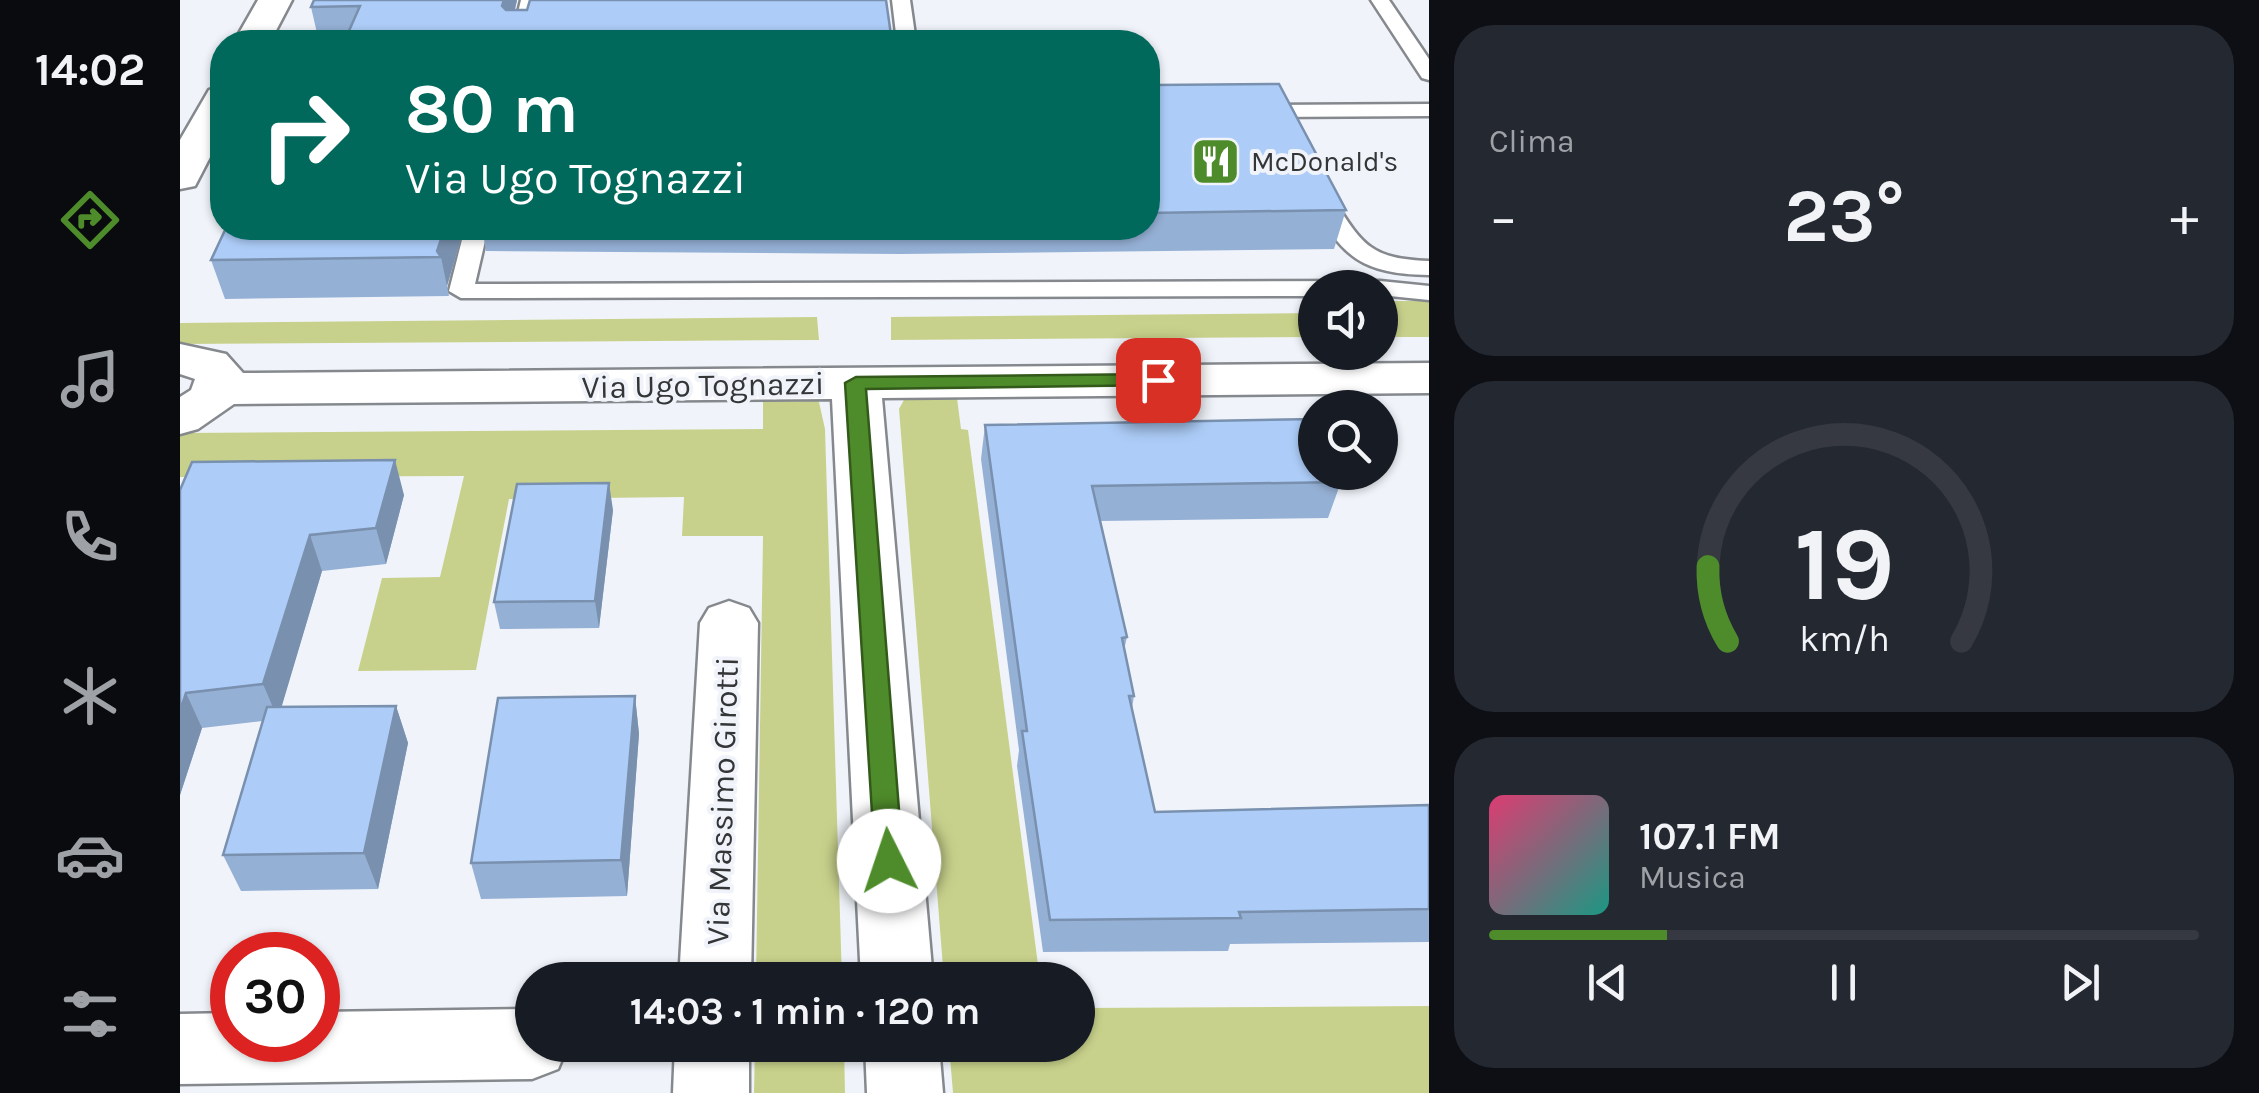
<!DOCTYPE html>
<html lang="it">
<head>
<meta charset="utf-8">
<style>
	:root { --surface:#171b24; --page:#242831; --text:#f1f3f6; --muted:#9ea1a6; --line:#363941; --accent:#4e8b2a }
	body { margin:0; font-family:Karla,sans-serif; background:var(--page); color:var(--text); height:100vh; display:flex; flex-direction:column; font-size:38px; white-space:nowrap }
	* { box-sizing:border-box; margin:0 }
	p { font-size:32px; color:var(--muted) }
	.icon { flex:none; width:55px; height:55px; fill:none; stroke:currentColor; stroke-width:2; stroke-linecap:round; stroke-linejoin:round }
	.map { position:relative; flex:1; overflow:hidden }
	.details { display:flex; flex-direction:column; gap:25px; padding:25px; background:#0d0f14; width:830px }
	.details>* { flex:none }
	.banner { position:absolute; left:30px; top:30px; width:950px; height:210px; border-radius:40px; box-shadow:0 2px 8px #0004; background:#00695c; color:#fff; overflow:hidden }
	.tools { position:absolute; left:1118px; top:270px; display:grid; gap:20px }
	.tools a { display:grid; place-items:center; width:100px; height:100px; border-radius:50%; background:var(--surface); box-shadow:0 2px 8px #0004; font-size:50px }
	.speed { position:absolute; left:30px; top:932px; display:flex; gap:20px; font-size:50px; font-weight:700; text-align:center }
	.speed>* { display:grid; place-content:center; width:130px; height:130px; border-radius:50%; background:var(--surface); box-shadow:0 2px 8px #0004; line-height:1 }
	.speed .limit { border:15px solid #d22; background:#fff; color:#111 }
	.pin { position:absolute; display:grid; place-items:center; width:85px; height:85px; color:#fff; margin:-42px; border-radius:20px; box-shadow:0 5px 15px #0006 }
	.me { position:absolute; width:110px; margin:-55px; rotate:356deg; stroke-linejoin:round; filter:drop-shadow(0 0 8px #0008) }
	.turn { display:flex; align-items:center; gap:35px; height:210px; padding:0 30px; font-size:45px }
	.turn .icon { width:130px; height:130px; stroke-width:2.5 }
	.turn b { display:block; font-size:70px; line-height:85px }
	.big { font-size:75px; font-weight:700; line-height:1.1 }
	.details .widget { flex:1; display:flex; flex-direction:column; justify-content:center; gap:15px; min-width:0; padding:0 35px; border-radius:40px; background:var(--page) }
	.details .dial { align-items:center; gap:0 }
	.dial svg { height:260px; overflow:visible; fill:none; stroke:var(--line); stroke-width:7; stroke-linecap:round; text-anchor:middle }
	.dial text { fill:var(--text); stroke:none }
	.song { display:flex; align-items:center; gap:30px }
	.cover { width:120px; height:120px; border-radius:15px; background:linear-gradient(135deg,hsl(340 70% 55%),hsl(170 70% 35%)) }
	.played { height:10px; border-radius:5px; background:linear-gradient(90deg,var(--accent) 25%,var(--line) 25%) }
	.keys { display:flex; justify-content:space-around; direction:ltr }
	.heat { display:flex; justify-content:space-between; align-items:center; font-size:55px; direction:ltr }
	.trip { position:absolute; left:335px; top:962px; width:580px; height:100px; border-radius:50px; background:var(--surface); box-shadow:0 2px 8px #0004; font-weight:700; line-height:100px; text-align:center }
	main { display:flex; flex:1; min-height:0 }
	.menu { display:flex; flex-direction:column; width:180px; justify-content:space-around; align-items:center; background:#090b0e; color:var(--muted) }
	.menu .icon { width:70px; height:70px }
	.menu .on { color:var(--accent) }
	.menu b { font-size:45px; color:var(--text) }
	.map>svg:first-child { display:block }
	.green { fill:#c8d18b }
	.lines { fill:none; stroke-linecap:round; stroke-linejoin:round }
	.lane-casing { stroke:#85898e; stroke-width:5 }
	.street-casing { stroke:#85898e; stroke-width:5 }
	.lane { fill:#fff; fill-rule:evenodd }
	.street { fill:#fff; fill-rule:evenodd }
	.wall { fill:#95b0d5 }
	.shaded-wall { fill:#7990ae }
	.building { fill:#adcdf8; stroke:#7990ae; stroke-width:2.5 }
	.route { fill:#4e8b2a; stroke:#335a1b; stroke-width:2.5 }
	.labels { text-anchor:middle; stroke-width:8; stroke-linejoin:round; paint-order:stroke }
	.far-poi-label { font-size:28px; fill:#333537; stroke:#f0f4fa; text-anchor:start }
	.street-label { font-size:32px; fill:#333537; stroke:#f0f4fa }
</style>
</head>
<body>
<main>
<nav class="menu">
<b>14:02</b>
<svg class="icon on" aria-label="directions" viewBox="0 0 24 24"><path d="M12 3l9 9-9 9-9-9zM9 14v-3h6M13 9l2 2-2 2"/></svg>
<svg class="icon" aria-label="music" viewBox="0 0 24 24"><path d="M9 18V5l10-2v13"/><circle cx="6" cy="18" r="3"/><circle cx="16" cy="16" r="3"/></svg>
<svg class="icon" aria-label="phone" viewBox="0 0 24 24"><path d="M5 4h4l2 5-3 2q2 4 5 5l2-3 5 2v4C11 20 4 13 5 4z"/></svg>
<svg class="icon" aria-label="climate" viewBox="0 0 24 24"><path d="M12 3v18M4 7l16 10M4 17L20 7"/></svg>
<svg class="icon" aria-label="car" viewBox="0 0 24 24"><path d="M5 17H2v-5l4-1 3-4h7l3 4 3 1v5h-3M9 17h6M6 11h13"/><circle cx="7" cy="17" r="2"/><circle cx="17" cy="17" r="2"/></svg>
<svg class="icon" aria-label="filters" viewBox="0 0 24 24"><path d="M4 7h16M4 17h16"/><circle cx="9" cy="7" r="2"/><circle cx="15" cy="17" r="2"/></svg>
</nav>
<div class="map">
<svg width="1249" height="1093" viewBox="0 0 1249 1093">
	<rect width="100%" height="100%" fill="#f0f4fa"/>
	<!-- green -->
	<path class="green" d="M1200,301H1249V337H1200Z
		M1135,313V337L711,340V317Z
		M637,317L639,340L0,344V323Z
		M583,398H634L639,402L645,429L662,980H576L583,536H502L504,497L329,499L296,670L178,671L202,578L260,577L284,476L0,477V433L583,429Z
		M725,398H777L781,429L788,430L860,980H764L719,409Z
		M1249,1006V1093H773L769,1045H898V1008Z
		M575,1045H664L665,1093H574Z"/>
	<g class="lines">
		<defs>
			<path id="lane" d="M341,0H359L350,42H331Z
				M712,0H730L736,42H717Z
				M1191,0H1209L1249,59V80L1242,78Z
				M1249,104V116L1075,117L1064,111L1075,105Z
				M1142,192L1150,194C1181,242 1187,259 1249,261V275C1182,274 1161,257 1131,199Z
				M285,228H308L295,284L1200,281L1249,286V300L1200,295V288H1135V296L281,298L269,291Z"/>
			<path id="street" d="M78,0H112L90,42H54Z
				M42,87V134L15,186L0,189V140L29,90Z
				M0,344L46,354L63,373L1249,363V393L702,398L753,980H681L652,399L54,404L18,429L0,434V397L11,390L15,379L0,374Z
				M549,601L569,608L578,623L571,980H499L520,623L529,608Z
				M352,1009V1045H388L378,1069L352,1079L0,1084V1014L52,1013V1040H138V1012Z
				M495,1045H569V1093H493Z
				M685,1045H759L763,1093H687Z"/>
		</defs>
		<!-- lane casing -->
		<use href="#lane" class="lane-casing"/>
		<!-- street casing -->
		<use href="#street" class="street-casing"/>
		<!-- lane -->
		<use href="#lane" class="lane"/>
		<!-- street -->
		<use href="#street" class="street"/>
	</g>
	<!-- wall -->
	<path class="wall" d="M134,0H337L335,10L165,41L139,42L131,7Z
		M968,78L975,85L1166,210L1154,249L721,254L306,251L302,228H968Z
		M284,228L267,286L269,296L45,299L31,260Z
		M805,425L1161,482L1148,518L920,521L947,637L944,650L954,696L952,708L975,812L1249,805V942L1050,944L1048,951L863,952L837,766L839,750L801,459Z
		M0,490L224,495L206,564L142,571L101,707L216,706L228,743L198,889L61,891L43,855L83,721L22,728L0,795Z
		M433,510L419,628L320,629L314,602Z
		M455,696L459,734L447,896L301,899L291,863Z"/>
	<!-- shaded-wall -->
	<path class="shaded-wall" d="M324,0H337L327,41L322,6Z
		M265,228H284L267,286L261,257L257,251Z
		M215,460L224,495L206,564L196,528Z
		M429,483L433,510L419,628L415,601Z
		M130,535L142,571L98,719L83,684Z
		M6,693L22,728L0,795V711Z
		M455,696L459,734L447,896L441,860Z
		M216,706L228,743L198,889L184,853Z"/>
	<!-- building -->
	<path class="building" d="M134,0H324L322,6L326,10H347L350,0H706L712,42H164L180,6L131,7Z
		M968,78H971L975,85L1099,84L1166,210L968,213Z
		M46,228H265L257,251L261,257L31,260Z
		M1135,419V472H1157L1161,482L912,486L947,637L942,638L954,696H949L975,812L1249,805V909L1059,912L1061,918L870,920L842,731H847L805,425Z
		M215,460L196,528L130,535L83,684L6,693L0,711V490L12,462Z
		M429,483L415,601L314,602L337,484Z
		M455,696L441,860L291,863L318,698Z
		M216,706L184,853L43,855L87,707Z"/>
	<!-- route -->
	<path class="route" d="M978,374L985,376V385L686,389L723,861L719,870L709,873L699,870L695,861L665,383L676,377Z"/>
	<!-- icons -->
	<defs>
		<symbol id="restaurant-square" viewBox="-11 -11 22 22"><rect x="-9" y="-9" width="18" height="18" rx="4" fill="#4e8b2a" stroke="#f0f4fa"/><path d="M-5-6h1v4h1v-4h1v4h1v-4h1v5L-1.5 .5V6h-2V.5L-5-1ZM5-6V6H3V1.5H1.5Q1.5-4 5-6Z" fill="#fff"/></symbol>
	</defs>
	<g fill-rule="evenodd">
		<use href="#restaurant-square" x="1008" y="134" width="55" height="55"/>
	</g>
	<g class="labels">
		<!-- far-poi labels -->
		<g class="far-poi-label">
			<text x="1071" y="171">McDonald's</text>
		</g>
		<!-- street labels -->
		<g class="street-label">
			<text transform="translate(523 385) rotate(-1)" y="11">Via Ugo Tognazzi</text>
			<text transform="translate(542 801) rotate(-88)" y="11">Via Massimo Girotti</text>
		</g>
	</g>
</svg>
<div class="tools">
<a><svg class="icon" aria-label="sound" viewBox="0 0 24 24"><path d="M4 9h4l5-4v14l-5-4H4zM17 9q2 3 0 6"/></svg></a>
<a><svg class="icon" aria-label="search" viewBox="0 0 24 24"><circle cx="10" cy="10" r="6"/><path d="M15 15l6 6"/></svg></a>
</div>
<div class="speed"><div class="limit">30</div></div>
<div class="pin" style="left:978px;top:380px;background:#d93025"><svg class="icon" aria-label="arrive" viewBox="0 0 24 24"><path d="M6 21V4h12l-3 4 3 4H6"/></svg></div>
<svg class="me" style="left:709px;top:861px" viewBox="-20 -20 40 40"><circle r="19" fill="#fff"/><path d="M0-13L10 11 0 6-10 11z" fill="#4e8b2a"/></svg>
<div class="trip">14:03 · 1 min · 120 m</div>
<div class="banner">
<div class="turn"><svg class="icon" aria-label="right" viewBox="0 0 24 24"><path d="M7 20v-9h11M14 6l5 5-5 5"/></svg><div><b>80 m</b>Via Ugo Tognazzi</div></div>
</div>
</div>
<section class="details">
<div class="widget"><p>Clima</p>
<div class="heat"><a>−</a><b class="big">23°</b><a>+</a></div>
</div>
<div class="widget dial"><svg viewBox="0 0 100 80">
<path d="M14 69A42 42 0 1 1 86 69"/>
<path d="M14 69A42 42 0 0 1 8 46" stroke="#4e8b2a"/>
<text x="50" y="56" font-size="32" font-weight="700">19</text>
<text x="50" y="72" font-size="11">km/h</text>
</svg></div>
<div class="widget">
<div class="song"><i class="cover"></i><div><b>107.1 FM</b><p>Musica</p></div></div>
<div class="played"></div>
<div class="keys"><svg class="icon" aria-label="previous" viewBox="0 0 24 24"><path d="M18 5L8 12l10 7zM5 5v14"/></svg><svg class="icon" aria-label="pause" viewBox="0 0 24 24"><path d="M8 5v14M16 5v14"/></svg><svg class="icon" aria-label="next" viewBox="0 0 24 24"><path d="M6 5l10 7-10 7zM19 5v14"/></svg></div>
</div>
</section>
</main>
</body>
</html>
